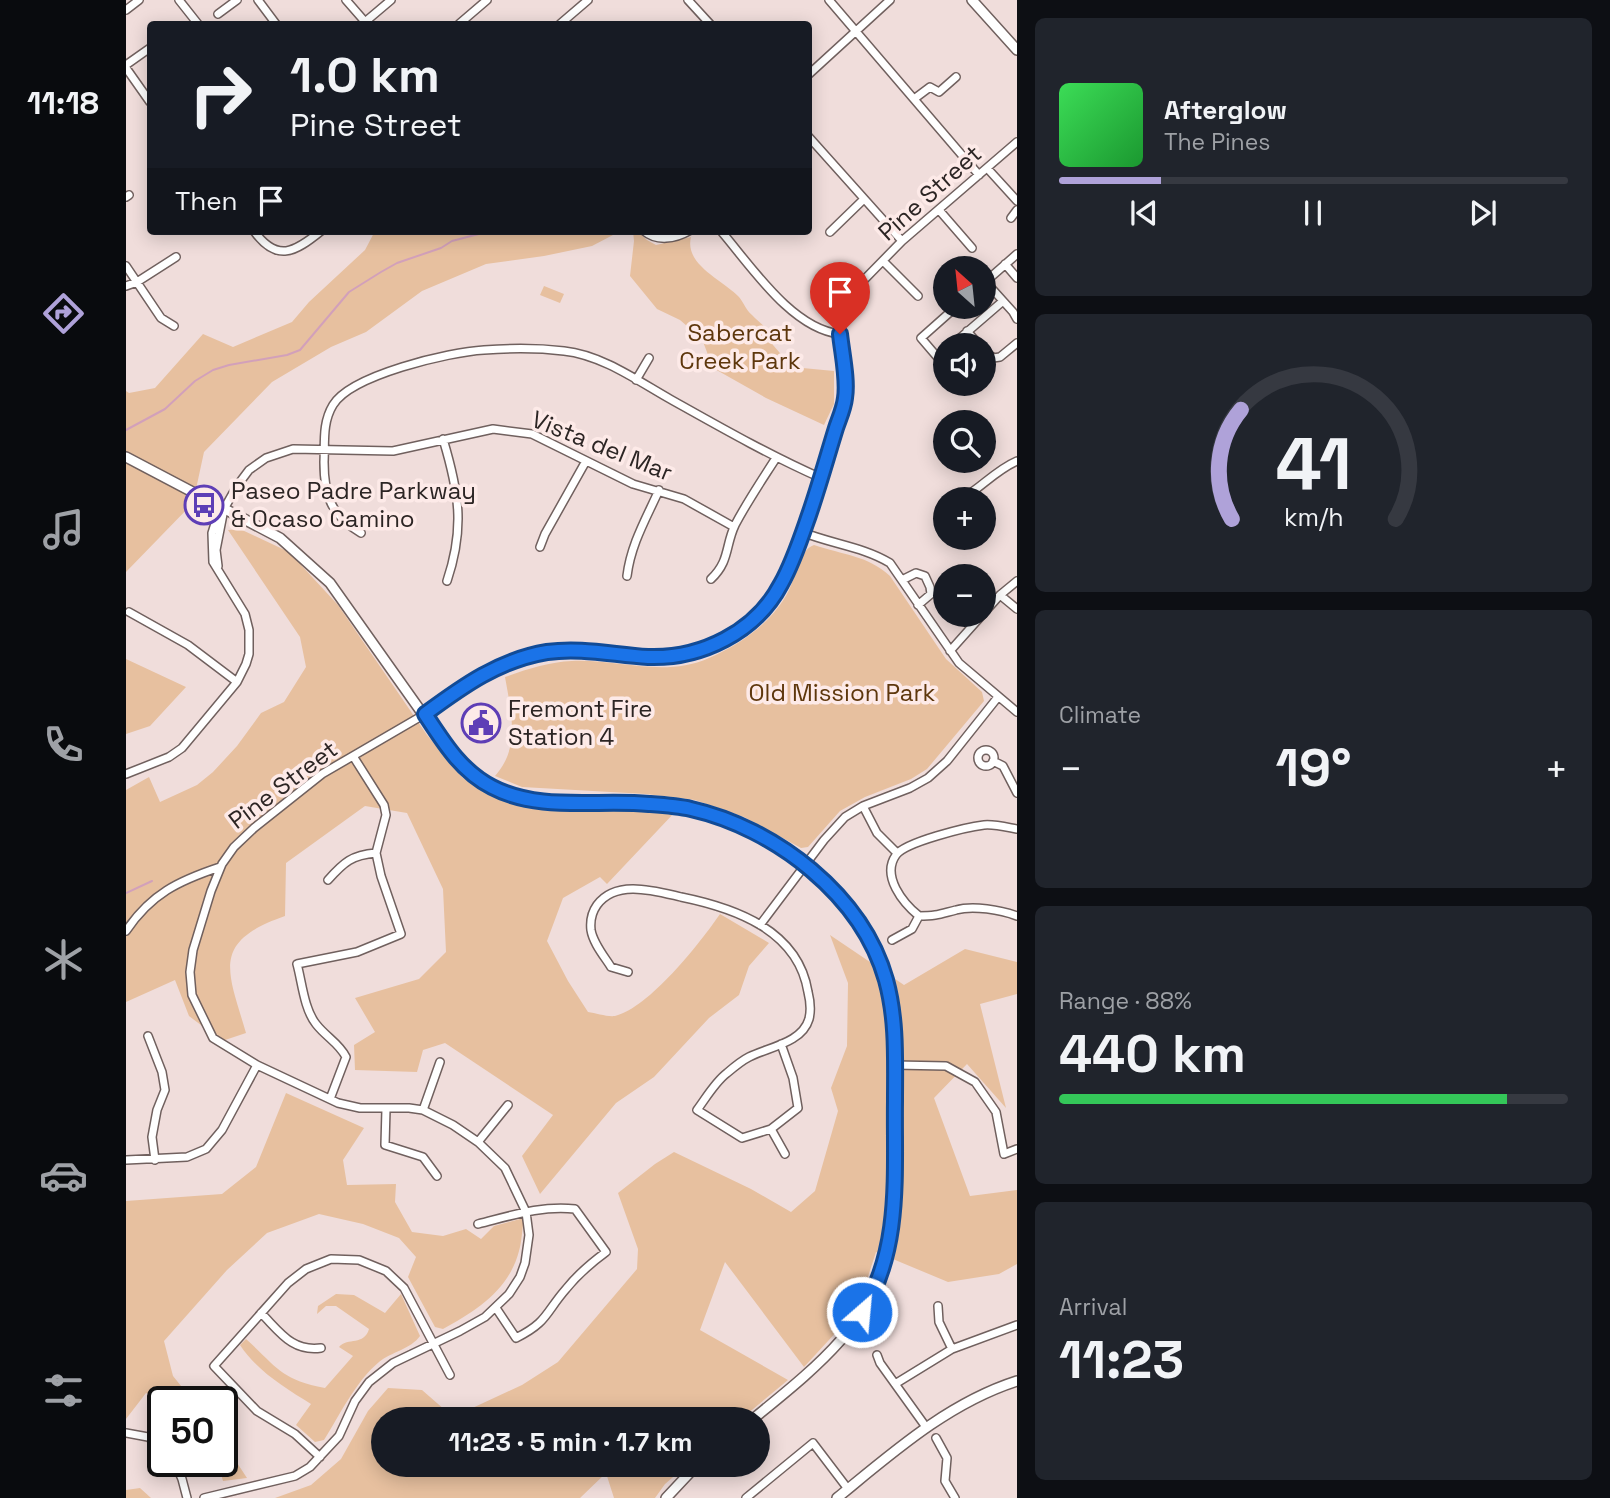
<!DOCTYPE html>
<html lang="en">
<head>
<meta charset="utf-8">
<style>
	:root { --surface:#171b24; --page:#20242c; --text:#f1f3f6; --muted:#9ea1a6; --line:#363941; --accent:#afa2d9 }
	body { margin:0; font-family:"Space Grotesk",sans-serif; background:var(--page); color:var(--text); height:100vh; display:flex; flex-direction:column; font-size:26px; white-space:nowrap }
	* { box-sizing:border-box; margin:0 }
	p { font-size:23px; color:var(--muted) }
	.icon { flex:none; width:38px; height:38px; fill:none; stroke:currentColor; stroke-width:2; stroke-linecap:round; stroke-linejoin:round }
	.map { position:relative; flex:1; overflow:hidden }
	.details { display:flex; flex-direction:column; gap:18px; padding:18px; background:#0d0f14; width:593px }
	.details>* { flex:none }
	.hud { position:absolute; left:21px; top:21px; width:665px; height:214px; border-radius:7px; box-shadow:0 4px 18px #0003; background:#171b24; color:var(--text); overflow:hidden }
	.needle { width:46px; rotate:333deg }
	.tools { position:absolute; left:807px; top:256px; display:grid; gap:14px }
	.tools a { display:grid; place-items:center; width:63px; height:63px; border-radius:50%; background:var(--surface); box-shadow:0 4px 18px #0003; font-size:35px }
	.speed { position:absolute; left:21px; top:1386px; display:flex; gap:14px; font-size:35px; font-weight:700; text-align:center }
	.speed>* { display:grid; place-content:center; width:91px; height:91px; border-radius:50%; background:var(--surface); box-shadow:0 4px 18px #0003; line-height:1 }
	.speed .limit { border:4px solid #111; border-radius:10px; background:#fff; color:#111 }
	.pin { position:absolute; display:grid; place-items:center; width:60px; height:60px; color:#fff; margin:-72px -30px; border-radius:50% 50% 50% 0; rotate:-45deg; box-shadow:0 0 7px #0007 }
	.pin .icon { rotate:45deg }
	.me { position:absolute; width:77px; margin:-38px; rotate:27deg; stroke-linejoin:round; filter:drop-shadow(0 0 5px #0008) }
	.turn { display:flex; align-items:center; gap:24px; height:147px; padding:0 28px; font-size:32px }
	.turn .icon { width:91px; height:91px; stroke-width:2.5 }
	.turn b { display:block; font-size:49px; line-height:60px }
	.then { display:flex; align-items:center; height:66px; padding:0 28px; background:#0003; gap:14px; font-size:26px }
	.big { font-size:52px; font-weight:700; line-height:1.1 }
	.details .tile { flex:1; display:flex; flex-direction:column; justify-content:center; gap:10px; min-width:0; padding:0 24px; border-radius:10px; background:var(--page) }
	.details .dial { align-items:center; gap:0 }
	.dial svg { height:182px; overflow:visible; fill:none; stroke:var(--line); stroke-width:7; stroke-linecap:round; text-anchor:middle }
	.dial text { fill:var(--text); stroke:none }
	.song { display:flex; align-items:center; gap:21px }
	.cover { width:84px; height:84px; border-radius:10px; background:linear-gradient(135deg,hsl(130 70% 55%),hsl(130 70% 35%)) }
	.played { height:7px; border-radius:4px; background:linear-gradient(90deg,var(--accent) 20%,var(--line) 20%) }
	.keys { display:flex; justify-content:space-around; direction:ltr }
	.heat { display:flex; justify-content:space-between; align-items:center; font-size:38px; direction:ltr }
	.charge { height:10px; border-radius:5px; background:linear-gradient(90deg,#34c759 88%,var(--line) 0) }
	.trip { position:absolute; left:245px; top:1407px; width:399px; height:70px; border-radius:35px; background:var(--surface); box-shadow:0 4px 18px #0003; font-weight:700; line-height:70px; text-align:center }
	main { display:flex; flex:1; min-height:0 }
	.tab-bar { display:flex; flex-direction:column; width:126px; justify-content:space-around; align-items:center; background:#090b0e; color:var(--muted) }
	.tab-bar .icon { width:49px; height:49px }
	.tab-bar .active { color:var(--accent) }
	.tab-bar b { font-size:32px; color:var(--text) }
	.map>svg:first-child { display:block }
	.green { fill:#e7c09f }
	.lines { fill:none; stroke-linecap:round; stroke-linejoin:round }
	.stream { stroke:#d2a0ba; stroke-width:2 }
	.minor-casing { stroke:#70605e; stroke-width:10 }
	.major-casing { stroke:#70605e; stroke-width:12 }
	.minor { stroke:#fff; stroke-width:7 }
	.major { stroke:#fff; stroke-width:9 }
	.route-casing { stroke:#114b97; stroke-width:18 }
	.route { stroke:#1a73e8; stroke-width:12 }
	.labels { text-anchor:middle; stroke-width:7; stroke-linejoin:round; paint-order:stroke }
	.street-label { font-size:24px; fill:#2c2524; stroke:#fdeae8 }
	.park-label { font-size:24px; fill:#5e370c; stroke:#fdeae8 }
	.poi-label { font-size:24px; fill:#2c2524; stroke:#fdeae8; text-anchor:start }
</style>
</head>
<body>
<main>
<nav class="tab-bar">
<b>11:18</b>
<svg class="icon active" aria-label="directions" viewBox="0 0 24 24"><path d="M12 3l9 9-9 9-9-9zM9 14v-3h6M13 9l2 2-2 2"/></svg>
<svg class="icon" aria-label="music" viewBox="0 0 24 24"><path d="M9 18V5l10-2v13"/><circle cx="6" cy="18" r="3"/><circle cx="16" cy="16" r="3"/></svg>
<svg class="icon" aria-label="phone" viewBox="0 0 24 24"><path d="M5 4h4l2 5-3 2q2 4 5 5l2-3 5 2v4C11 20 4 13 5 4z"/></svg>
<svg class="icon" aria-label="climate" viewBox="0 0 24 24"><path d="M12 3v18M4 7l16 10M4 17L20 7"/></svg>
<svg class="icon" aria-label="car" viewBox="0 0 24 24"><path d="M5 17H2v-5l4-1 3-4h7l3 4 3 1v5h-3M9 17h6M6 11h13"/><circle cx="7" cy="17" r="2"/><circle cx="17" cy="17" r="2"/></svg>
<svg class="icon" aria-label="filters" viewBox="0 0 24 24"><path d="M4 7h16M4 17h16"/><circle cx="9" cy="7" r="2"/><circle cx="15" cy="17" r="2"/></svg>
</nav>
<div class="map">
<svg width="891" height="1498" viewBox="0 0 891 1498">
	<rect width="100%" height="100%" fill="#f0dddb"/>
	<!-- green -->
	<path class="green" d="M249,231H489L487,235L466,246L418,256L360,264L296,291L240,332L205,347L146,382L78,452L67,503L0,572V391L3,393L29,388L77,334L107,347L166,322L183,302L239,250Z
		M507,231H511L521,240L530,245L565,237C558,265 597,280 613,297C618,303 620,310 626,315C635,325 647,330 647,345L666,367L708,371V404L698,425L640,398L587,368L576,339L554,320L531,309L504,276L508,241Z
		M418,286L438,294L434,303L414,295Z
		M114,529L163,552L212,605L301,735L337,778L367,794L393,802L549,812L481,884L474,877L437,898L421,941L442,981L462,1012C470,1013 481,1017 489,1016C523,1008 574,943 594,914L643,943L623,966L613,995L583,1018L528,1077L490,1103L414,1194L396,1156L427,1115L319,1043L297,1050L291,1072L229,1070L228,1045L249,1032L229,998L293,979L320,952L317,889L281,813L239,806L160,863L159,916C84,942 102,971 120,1033L96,1041L63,1016L49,980L0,1002V790L23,777L34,802L71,785L87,772L111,746L135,713L158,702L180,667L174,637L102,530Z
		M688,545C717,555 741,555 764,576L820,659L856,692L858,701L801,769L785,779L739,797L714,811L682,847L675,848L618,817L569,800L520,794L396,787L369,776C395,747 385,712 379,677C401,669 423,662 446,661C493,659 538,678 583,658C615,644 647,622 663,590C670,576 673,550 688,545Z
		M0,659L60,687L24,726L0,734Z
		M704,935L778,985L839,949L891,962V994L854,1004L880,1108L841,1064L808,1098L844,1196L891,1190V1264L873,1274L822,1282L750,1252L736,1295L714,1328L678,1367L599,1262L574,1330L662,1380L615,1419H257V1465H561L539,1484L529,1498H488L480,1473L454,1498H149L185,1485L215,1459L242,1411L262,1388L296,1390L327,1417L396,1385L432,1362L511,1269L512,1249L492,1193L529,1164L548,1152L625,1189L665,1212L689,1191L712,1111L705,1088L721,1046L722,983Z
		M160,1093L238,1128L217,1160L221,1185L270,1184L269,1202L286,1232L317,1236L340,1229L355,1239L368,1226L398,1218C396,1229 396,1241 393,1251C383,1290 350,1311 317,1329L309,1327L282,1277L290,1257L273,1238L237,1224L193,1214L141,1233L101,1270L38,1341L47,1376L68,1402H40L20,1393L0,1419V1201L96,1194L130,1167Z
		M210,1294L228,1295L259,1313L275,1294L294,1336C285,1349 265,1352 253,1362C229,1382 214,1415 198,1440L189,1442L170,1425L185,1404C159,1388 131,1371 114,1345L120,1339C152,1368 154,1379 199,1388L227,1356L213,1347C222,1337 238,1346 243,1329L210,1306H200L191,1314L192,1306Z
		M96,1440L121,1478L97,1481L91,1461H96Z
		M14,1488L25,1498H0V1490Z"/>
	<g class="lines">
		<!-- stream -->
		<path class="stream" d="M0,430L39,409L69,381L87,370L103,365L161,355L174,350L223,292L255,272L271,263L315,248L326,241L364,231
			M0,893L26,881"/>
		<defs>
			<path id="minor" d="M53,0L72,24
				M132,0L150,24
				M220,0L241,24
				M562,0L584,24
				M703,0L853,175
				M0,10L13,0
				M92,14L111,0
				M239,22L265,0
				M333,24L361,0
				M434,24L462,0
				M0,65L24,48
				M0,68L24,102
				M682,75L764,0
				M788,99L804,87L813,92L830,77
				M682,136L776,241
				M861,168L891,201
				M0,197L3,195
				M813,210L846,248
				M885,218L891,210
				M128,231C151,263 169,252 195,231
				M518,231C531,242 549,239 563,231
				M595,231C625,266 666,329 714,334
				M704,232L738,199
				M757,261L792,296
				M879,264L891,278
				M0,266L35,318L48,326
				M859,281L887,312L891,319
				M858,283L891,254
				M0,286L11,282L50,257
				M841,331L853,345
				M826,345L877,301
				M858,350L867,358L874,357L891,343
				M819,366L795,338L831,306
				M510,380L523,358
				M834,383L836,386
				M317,439C333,492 339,528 321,581
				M837,498C856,487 870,470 891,461
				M676,532C706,544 738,547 764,563L833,663L891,712
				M235,533C205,515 198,496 198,462C199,443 196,423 207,405C225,375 323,352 358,350C384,348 413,348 438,351C476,355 512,381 544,399C594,427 643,455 695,478
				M414,547L419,534L460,461
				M92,566L90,550L98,509
				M501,576C505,544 520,519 533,490
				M585,579C604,561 599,546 609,525C621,502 636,480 650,458
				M776,580L790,573L799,576L804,587L805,594L792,605
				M874,595L891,609
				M3,612L62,645L111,682
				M824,651L874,595L891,581
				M852 758a8 8 0 1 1 16 0a8 8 0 1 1-16 0Z
				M867,761L877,766L891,793
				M0,774L43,757L56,748L111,682L120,664L123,654V630L119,614L87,562L86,533L92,514L98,509L111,486L123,470L140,458L167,449L267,451L367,429L406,434L507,484L558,499L608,527
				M737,806L751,833L771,853
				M891,829C880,827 868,824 858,825C841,827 779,842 770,855C755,876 777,903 793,916C811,916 814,914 830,910C847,905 875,910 891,916
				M202,880C218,862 226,855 250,853
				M634,925L698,840L719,817L737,806L784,788L802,778L821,761L872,697
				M0,931C25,894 52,881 94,867
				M766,940L786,929L793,916
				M502,972L485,967C478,956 467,943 465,930C464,921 466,912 471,905C490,879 529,891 555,897C609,908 672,930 682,992C684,1000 685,1011 683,1019C676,1043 643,1047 623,1057C615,1061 608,1067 601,1073C589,1082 580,1098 571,1110L616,1138L645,1129L672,1108L667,1078L655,1044
				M22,1036L36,1072L39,1090L31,1110L26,1137L29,1160
				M769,1065L820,1066L849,1082L870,1112L878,1154L891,1149
				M204,1099L220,1057C213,1043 200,1037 190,1024C178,1009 176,982 171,964L231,952L275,934L255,876L250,853L260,815L258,805L227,756
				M260,1109L259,1145L297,1157L311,1176
				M297,1110L314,1062
				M645,1129L659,1154
				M352,1142L382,1105
				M0,1160L61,1157L80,1149L96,1130L131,1065
				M352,1224C384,1216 416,1205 449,1209L480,1252C465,1263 452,1274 440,1289C419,1313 422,1322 390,1338L370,1308
				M812,1306L813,1322L826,1349
				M135,1313C154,1332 166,1352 195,1348
				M751,1355L754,1363L800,1427
				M769,1384L826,1349L891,1325
				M0,1433L22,1437L37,1448
				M810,1438L821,1458L819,1481L829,1498
				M194,1457L169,1434L131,1411L88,1366L162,1283L180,1269L205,1259L233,1260L260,1271L278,1288L324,1375
				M48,1461L56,1479L61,1498
				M78,1498L169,1476L184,1467L213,1436L229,1401L243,1382L267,1363L334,1331L359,1317L383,1294L394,1277L399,1263L403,1235L400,1212L379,1168L352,1142L327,1125L297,1110L283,1108H234L212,1103L131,1065L87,1038L66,995L64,972L67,950L85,891L96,864L108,847L128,828L196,774L299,714L347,679L368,668L398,657L423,652L458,650L521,657L553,655L584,647L612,633L636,611L655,585L695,478L720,397L714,334L718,311L729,289L776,241L891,142
				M620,1498L687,1443L722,1489"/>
			<path id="major" d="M846,0L891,50
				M0,457L154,538L204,583L323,751C330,759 337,768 345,774C396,811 461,800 519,803C630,810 742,889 765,1001C774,1041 769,1083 769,1123C769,1165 771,1208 763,1250C747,1325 683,1373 627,1419
				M540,1498L571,1465
				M711,1498C766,1453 822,1403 891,1381"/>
		</defs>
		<!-- minor casing -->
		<use href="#minor" class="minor-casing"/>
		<!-- major casing -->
		<use href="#major" class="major-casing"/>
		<!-- minor -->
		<use href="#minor" class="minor"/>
		<!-- major -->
		<use href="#major" class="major"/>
	</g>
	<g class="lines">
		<defs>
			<path id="route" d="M714,334C716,353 722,380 719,398C718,408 713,419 710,428C701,457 693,486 683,515C675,538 667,563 655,584C630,632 575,659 522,657C488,655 455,647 421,652C373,660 337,686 299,714C318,743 335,771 366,787C413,812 472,799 523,804C537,805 552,806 565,809C649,828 736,895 760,980C771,1020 769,1060 769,1101C768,1173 776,1249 736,1312"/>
		</defs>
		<!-- route casing -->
		<use href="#route" class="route-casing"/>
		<!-- route -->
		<use href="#route" class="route"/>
	</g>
	<!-- icons -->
	<defs>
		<symbol id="bus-ring" viewBox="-11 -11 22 22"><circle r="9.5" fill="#fdeae8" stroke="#5e3eb6" stroke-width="1.5"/><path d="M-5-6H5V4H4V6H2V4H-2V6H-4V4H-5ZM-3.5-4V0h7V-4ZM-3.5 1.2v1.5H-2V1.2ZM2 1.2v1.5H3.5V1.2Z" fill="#5e3eb6"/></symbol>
		<symbol id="civic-ring" viewBox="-11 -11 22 22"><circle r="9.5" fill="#fdeae8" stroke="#5e3eb6" stroke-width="1.5"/><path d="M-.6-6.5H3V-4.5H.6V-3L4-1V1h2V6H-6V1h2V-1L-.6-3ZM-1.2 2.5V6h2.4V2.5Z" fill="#5e3eb6"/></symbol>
	</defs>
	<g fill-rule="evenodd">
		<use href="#bus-ring" x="56" y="483" width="44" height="44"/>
		<use href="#civic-ring" x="333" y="701" width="44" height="44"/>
	</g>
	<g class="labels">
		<!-- street labels -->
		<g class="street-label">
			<text transform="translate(804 193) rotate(-42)" y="8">Pine Street</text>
			<text transform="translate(476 446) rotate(22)" y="8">Vista del Mar</text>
			<text transform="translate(157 785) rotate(-37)" y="8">Pine Street</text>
		</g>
		<!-- park labels -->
		<g class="park-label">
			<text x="614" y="341">Sabercat<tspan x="614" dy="28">Creek Park</tspan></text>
			<text x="716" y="701">Old Mission Park</text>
		</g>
		<!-- poi labels -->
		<g class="poi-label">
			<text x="105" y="499">Paseo Padre Parkway<tspan x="105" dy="28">&amp; Ocaso Camino</tspan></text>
			<text x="382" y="717">Fremont Fire<tspan x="382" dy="28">Station 4</tspan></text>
		</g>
	</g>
</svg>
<div class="tools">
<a><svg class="needle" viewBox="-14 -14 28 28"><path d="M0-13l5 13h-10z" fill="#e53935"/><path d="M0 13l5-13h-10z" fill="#9ea1a6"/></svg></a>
<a><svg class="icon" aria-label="sound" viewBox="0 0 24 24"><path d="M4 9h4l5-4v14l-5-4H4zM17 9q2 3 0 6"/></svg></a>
<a><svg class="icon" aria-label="search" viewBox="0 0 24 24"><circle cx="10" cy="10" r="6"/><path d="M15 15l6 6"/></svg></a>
<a>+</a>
<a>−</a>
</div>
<div class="speed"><div class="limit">50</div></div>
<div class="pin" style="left:714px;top:334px;background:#d93025"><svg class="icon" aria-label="arrive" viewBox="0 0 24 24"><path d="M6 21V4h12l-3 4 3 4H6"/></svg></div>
<svg class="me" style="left:736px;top:1312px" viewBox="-20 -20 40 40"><circle r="17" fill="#1a73e8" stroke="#fff" stroke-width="3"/><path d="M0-11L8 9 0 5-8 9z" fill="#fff"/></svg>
<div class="trip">11:23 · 5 min · 1.7 km</div>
<div class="hud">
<div class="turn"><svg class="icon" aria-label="right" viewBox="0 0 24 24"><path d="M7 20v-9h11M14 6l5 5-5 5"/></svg><div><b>1.0 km</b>Pine Street</div></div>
<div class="then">Then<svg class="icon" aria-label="arrive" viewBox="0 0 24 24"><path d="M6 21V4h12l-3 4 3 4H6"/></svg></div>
</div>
</div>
<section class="details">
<div class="tile">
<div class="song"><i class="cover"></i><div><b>Afterglow</b><p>The Pines</p></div></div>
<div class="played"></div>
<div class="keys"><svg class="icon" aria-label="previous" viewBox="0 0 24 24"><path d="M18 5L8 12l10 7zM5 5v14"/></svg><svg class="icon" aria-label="pause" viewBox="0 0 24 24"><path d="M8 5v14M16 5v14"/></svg><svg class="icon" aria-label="next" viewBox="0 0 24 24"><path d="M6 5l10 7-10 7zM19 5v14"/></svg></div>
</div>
<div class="tile dial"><svg viewBox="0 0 100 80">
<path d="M14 69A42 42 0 1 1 86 69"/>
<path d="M14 69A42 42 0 0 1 18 21" stroke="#afa2d9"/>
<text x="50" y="56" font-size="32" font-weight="700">41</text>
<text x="50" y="72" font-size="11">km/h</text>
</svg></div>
<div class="tile"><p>Climate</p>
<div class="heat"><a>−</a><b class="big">19°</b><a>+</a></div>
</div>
<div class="tile"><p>Range · 88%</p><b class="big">440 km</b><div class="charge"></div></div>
<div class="tile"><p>Arrival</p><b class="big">11:23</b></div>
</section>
</main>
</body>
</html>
